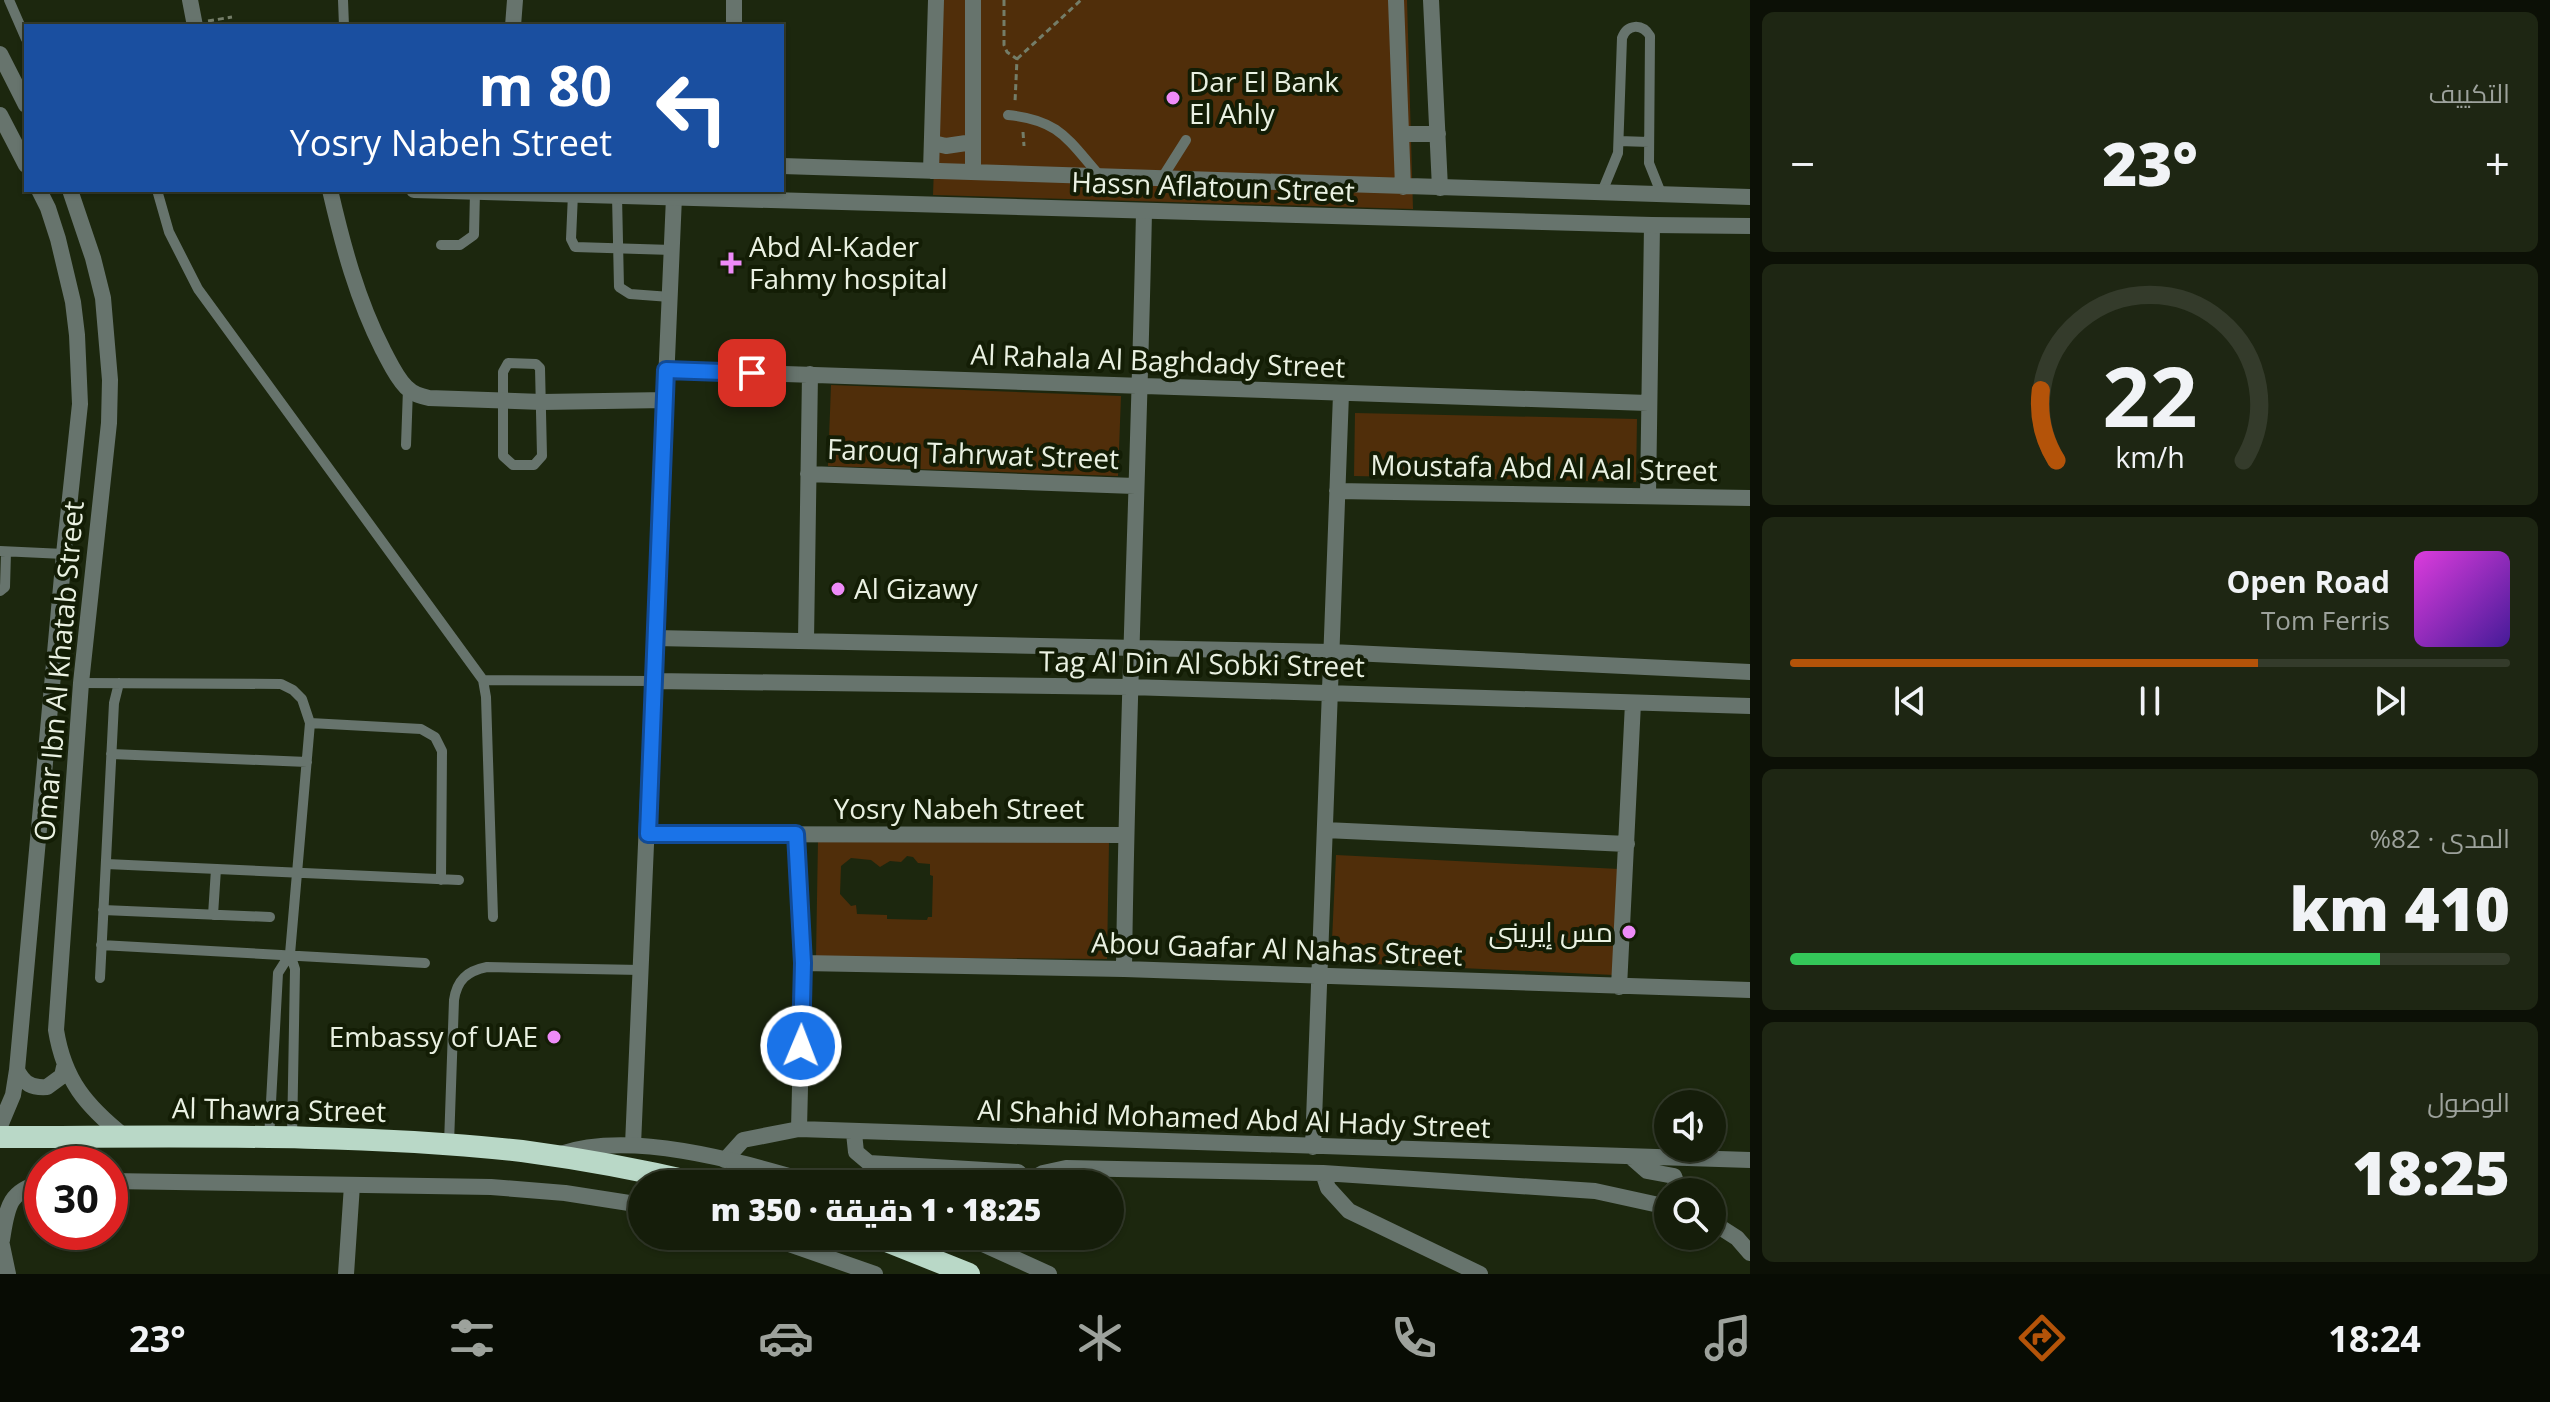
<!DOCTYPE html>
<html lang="ar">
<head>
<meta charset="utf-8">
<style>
	:root { --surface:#151d0a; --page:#1e2613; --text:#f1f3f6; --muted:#9da29c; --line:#343b2b; --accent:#b45309 }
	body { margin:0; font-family:"Open Sans",Cairo,sans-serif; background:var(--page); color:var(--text); direction:rtl; height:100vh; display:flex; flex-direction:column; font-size:30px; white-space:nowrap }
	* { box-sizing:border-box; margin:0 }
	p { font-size:26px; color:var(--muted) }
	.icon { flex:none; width:44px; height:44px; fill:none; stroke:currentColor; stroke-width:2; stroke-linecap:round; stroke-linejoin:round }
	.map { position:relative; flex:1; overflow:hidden; direction:ltr }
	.side { display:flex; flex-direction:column; gap:12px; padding:12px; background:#0c1006; width:800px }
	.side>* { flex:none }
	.hud { position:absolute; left:24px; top:24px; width:760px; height:168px; border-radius:0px; box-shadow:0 2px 6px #0004,0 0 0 2px var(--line); direction:rtl; background:#1a4fa0; color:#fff; overflow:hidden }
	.controls { position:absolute; left:1654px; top:1090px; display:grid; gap:16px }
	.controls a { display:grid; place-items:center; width:72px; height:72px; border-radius:50%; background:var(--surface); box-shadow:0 2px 6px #0004,0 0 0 2px var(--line); font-size:40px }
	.speed { position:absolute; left:24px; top:1146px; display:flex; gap:16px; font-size:40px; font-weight:700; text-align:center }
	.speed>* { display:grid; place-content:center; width:104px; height:104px; border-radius:50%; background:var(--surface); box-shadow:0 2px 6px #0004,0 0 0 2px var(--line); line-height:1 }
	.speed .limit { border:12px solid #d22; background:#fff; color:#111 }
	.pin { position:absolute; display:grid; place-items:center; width:68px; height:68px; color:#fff; margin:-34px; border-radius:16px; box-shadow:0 4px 12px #0006 }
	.me { position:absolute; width:88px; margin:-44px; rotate:1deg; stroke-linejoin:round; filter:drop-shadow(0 0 6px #0008) }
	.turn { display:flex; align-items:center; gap:28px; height:168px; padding:0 40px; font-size:36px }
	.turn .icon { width:104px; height:104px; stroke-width:2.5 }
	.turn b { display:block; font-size:56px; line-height:68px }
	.big { font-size:60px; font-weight:800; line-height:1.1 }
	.side .card { flex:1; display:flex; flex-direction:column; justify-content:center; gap:12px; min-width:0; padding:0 28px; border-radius:12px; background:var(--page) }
	.side .dial { align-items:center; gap:0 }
	.dial svg { height:208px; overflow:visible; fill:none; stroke:var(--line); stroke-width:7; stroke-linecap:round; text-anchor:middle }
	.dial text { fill:var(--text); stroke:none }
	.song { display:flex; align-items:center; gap:24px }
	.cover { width:96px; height:96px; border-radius:12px; background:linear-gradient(135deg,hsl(300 70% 55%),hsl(260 70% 35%)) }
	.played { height:8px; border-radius:4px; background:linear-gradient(90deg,var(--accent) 65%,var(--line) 65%) }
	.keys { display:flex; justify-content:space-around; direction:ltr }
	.heat { display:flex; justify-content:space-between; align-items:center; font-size:44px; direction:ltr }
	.charge { height:12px; border-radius:6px; background:linear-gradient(90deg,#34c759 82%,var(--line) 0) }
	.trip { position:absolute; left:628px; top:1170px; width:496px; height:80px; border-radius:40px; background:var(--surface); box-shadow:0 2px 6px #0004,0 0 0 2px var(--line); font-weight:800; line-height:80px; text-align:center; direction:rtl }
	.dock { display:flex; height:128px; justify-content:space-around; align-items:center; background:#080c04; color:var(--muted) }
	.dock .icon { width:56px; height:56px }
	.dock .current { color:var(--accent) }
	.dock b { font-size:36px; color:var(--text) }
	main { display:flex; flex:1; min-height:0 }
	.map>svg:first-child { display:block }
	.green { fill:#502e0a; fill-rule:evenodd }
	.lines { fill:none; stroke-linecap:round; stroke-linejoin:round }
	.path { stroke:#747d68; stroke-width:3; stroke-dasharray:6 4; stroke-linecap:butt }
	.service { stroke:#67746d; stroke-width:10 }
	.minor { stroke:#67746d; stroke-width:16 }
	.tertiary { stroke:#67746d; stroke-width:16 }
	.trunk { stroke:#b9d8c7; stroke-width:22 }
	.route-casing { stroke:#114b97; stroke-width:20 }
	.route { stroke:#1a73e8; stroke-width:14 }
	.poi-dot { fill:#ee8bf8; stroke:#131d05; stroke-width:3 }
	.labels { text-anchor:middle; stroke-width:8; stroke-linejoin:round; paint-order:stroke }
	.poi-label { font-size:28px; fill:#eaf1e2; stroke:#131d05; text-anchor:start }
	.street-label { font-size:28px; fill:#eaf1e2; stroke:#131d05 }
</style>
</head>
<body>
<main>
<section class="side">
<div class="card"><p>التكييف</p>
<div class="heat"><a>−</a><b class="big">23°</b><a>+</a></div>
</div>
<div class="card dial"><svg viewBox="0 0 100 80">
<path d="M14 69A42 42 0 1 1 86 69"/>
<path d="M14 69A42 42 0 0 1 8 42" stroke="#b45309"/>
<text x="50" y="56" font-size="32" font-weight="700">22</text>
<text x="50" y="72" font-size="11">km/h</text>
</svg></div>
<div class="card">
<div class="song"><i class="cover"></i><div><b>Open Road</b><p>Tom Ferris</p></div></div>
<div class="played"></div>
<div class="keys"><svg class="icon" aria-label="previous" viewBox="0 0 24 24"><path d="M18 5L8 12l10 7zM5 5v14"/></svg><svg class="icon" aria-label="pause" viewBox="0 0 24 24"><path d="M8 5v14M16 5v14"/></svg><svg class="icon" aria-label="next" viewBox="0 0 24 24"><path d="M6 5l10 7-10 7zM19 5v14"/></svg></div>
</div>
<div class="card"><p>المدى · 82%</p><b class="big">410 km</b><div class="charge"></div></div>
<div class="card"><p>الوصول</p><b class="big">18:25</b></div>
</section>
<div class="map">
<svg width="1750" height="1274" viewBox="0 0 1750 1274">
	<rect width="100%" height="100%" fill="#1c270e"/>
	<!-- green -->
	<path class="green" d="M940,0H1407L1413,209L933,195Z
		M831,385L1121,396L1118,476L828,466Z
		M1355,413L1637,419L1636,482L1354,476Z
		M818,840L1109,842L1107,959L816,957ZM907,856L913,857L918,863L930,864V875L933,876L932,917H928L927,920L887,919V915L857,914L856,905L851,906L840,894L841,866L851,858L871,860L880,867L890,861L901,862Z
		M1336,855L1619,869L1614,975L1331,962Z"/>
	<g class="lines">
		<!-- path -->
		<path class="path" d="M1004,0V45L1007,52L1017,59L1015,102
			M208,21L232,17
			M1017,59L1081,0
			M1023,132L1024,146"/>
		<!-- service -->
		<path class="service" d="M9,0L26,39
			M343,0L344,26
			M1008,115C1060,120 1068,140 1100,176
			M1619,141L1649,142
			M1162,178L1186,140
			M157,190L169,232L198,289L483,680L486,697L493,917
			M1602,192L1618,153L1622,38C1627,24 1642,23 1650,36L1649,163L1661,193
			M573,194L571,239L575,247L672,250
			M617,196L619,287L630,294L670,297
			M441,245H460L474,235L475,192
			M508,363L536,364L540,368L542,456L534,465H513L503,456V372Z
			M406,445L408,389
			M0,551L64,554
			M0,591L5,587L6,552
			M483,680L653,681
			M81,683L281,684L293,690L302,699L310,723L290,954L295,969L292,1139
			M310,723L421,729L435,737L442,751L441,880
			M111,754L307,762
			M106,864L459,880
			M103,910L270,917
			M213,915L216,869
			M101,945L425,963
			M100,978L114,703L119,683
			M269,1139L278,973L290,954
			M449,1144L454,1000C457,980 467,971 487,967L641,970"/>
		<!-- minor -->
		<path class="minor" d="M190,0L195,26
			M513,26L515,0
			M734,26V0
			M330,190C343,246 357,299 383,350C390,363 396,377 406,387C413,394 420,396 429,398L542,402L666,400
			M666,370L1648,403
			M808,474L1135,486
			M1337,491L1750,498
			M1648,496L1652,225
			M655,638L1331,652L1750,672
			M806,641L810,374
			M653,681L1129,687L1750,706
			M1325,830L1627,844
			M648,834L1126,835
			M796,834L803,963L799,1129
			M803,963L1124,969L1750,990
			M1124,969C1127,716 1139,464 1144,211
			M1619,987L1633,703
			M854,1133L856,1152L869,1163L1018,1172L1021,1175L1022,1184
			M633,1145L674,197
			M1313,1147L1341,394
			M1631,1157L1647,1171L1674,1176L1677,1184L1671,1192
			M725,1160L743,1140L799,1129L1750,1160
			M1323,1173L1328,1188L1349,1211L1480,1274
			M1023,1184L1043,1173L1066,1168L1323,1173L1595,1191L1668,1207
			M1712,1222L1737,1238L1750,1253
			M346,1274L352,1185"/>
		<!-- tertiary -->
		<path class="tertiary" d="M1396,0L1403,187
			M1431,0L1440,188
			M0,54L26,105
			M0,115L26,165
			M1401,134H1438
			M933,143L946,146L973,142
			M782,166L1750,197
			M931,171L936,0
			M973,172V0
			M70,190L93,258L103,298L110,380L109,423L81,683L56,1030C64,1080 86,1106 125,1137
			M414,190L1652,225L1750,226
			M17,1070C24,1084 32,1088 47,1087L62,1076L64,1067
			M0,1126L13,1095L17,1070L64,554L80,404L77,335L73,302L58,239L48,208L39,190
			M560,1154C633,1129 744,1163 817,1184
			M110,1181L491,1187L565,1193L642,1205
			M0,1236L8,1274
			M766,1236L875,1274
			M965,1236L1049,1274
			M2,1240C7,1209 8,1190 42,1183"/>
		<!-- trunk -->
		<path class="trunk" d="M0,1137C171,1137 352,1132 522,1151C582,1159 642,1170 701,1184
			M874,1236L969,1274"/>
	</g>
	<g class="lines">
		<defs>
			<path id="route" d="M752,373L666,370L648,834H796L803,963L801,1046"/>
		</defs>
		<!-- route casing -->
		<use href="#route" class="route-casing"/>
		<!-- route -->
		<use href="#route" class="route"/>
	</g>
	<!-- markers -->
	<g class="poi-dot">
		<circle cx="1173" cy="98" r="8"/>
		<path d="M727 251h8v8h8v8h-8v8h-8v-8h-8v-8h8z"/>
		<circle cx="838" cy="589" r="8"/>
		<circle cx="1629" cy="932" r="8"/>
		<circle cx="554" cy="1037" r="8"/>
	</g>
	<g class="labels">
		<!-- poi labels -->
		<g class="poi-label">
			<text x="1189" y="92">Dar El Bank<tspan x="1189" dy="32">El Ahly</tspan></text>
			<text x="749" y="257">Abd Al-Kader<tspan x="749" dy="32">Fahmy hospital</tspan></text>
			<text x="854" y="599">Al Gizawy</text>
			<text x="1613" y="942" text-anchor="end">مس إيرينى</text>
			<text x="538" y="1047" text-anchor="end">Embassy of UAE</text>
		</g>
		<!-- street labels -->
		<g class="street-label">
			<text transform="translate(1213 187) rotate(2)" y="10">Hassn Aflatoun Street</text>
			<text transform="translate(1158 361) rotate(2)" y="10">Al Rahala Al Baghdady Street</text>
			<text transform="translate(973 454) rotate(2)" y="10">Farouq Tahrwat Street</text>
			<text transform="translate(1544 468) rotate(1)" y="10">Moustafa Abd Al Aal Street</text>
			<text transform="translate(1202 664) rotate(1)" y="10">Tag Al Din Al Sobki Street</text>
			<text transform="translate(59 671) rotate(-85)" y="10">Omar Ibn Al Khatab Street</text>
			<text x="959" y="819">Yosry Nabeh Street</text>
			<text transform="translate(1277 949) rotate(2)" y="10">Abou Gaafar Al Nahas Street</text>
			<text transform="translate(279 1110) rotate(1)" y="10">Al Thawra Street</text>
			<text transform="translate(1234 1119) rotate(2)" y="10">Al Shahid Mohamed Abd Al Hady Street</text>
		</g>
	</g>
</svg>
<div class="controls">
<a><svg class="icon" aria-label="sound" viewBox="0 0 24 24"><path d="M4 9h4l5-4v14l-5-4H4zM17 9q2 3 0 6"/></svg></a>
<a><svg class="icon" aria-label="search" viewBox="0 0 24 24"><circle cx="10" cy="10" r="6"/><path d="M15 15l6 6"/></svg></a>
</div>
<div class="speed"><div class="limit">30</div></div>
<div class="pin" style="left:752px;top:373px;background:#d93025"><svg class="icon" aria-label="arrive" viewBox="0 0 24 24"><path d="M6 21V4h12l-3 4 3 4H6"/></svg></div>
<svg class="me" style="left:801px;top:1046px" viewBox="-20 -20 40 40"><circle r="17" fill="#1a73e8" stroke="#fff" stroke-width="3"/><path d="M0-11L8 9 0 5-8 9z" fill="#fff"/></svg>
<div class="trip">18:25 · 1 دقيقة · 350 m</div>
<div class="hud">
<div class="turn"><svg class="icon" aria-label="left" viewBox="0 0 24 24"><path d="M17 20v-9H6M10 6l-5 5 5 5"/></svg><div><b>80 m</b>Yosry Nabeh Street</div></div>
</div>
</div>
</main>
<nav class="dock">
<b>18:24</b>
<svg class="icon current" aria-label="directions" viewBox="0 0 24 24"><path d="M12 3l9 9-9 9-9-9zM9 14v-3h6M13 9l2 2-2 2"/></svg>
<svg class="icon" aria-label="music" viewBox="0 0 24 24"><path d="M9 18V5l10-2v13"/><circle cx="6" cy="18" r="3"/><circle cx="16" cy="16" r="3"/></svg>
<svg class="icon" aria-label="phone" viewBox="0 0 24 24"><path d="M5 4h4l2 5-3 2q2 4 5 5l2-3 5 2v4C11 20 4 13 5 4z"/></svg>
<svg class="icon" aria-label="climate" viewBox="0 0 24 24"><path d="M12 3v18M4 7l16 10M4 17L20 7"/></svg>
<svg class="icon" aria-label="car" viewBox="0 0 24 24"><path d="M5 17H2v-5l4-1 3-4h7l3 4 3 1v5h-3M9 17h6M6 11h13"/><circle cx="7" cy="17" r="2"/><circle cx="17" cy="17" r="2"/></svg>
<svg class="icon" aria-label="filters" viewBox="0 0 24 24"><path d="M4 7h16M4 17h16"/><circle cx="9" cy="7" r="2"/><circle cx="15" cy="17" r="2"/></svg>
<b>23°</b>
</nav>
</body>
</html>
